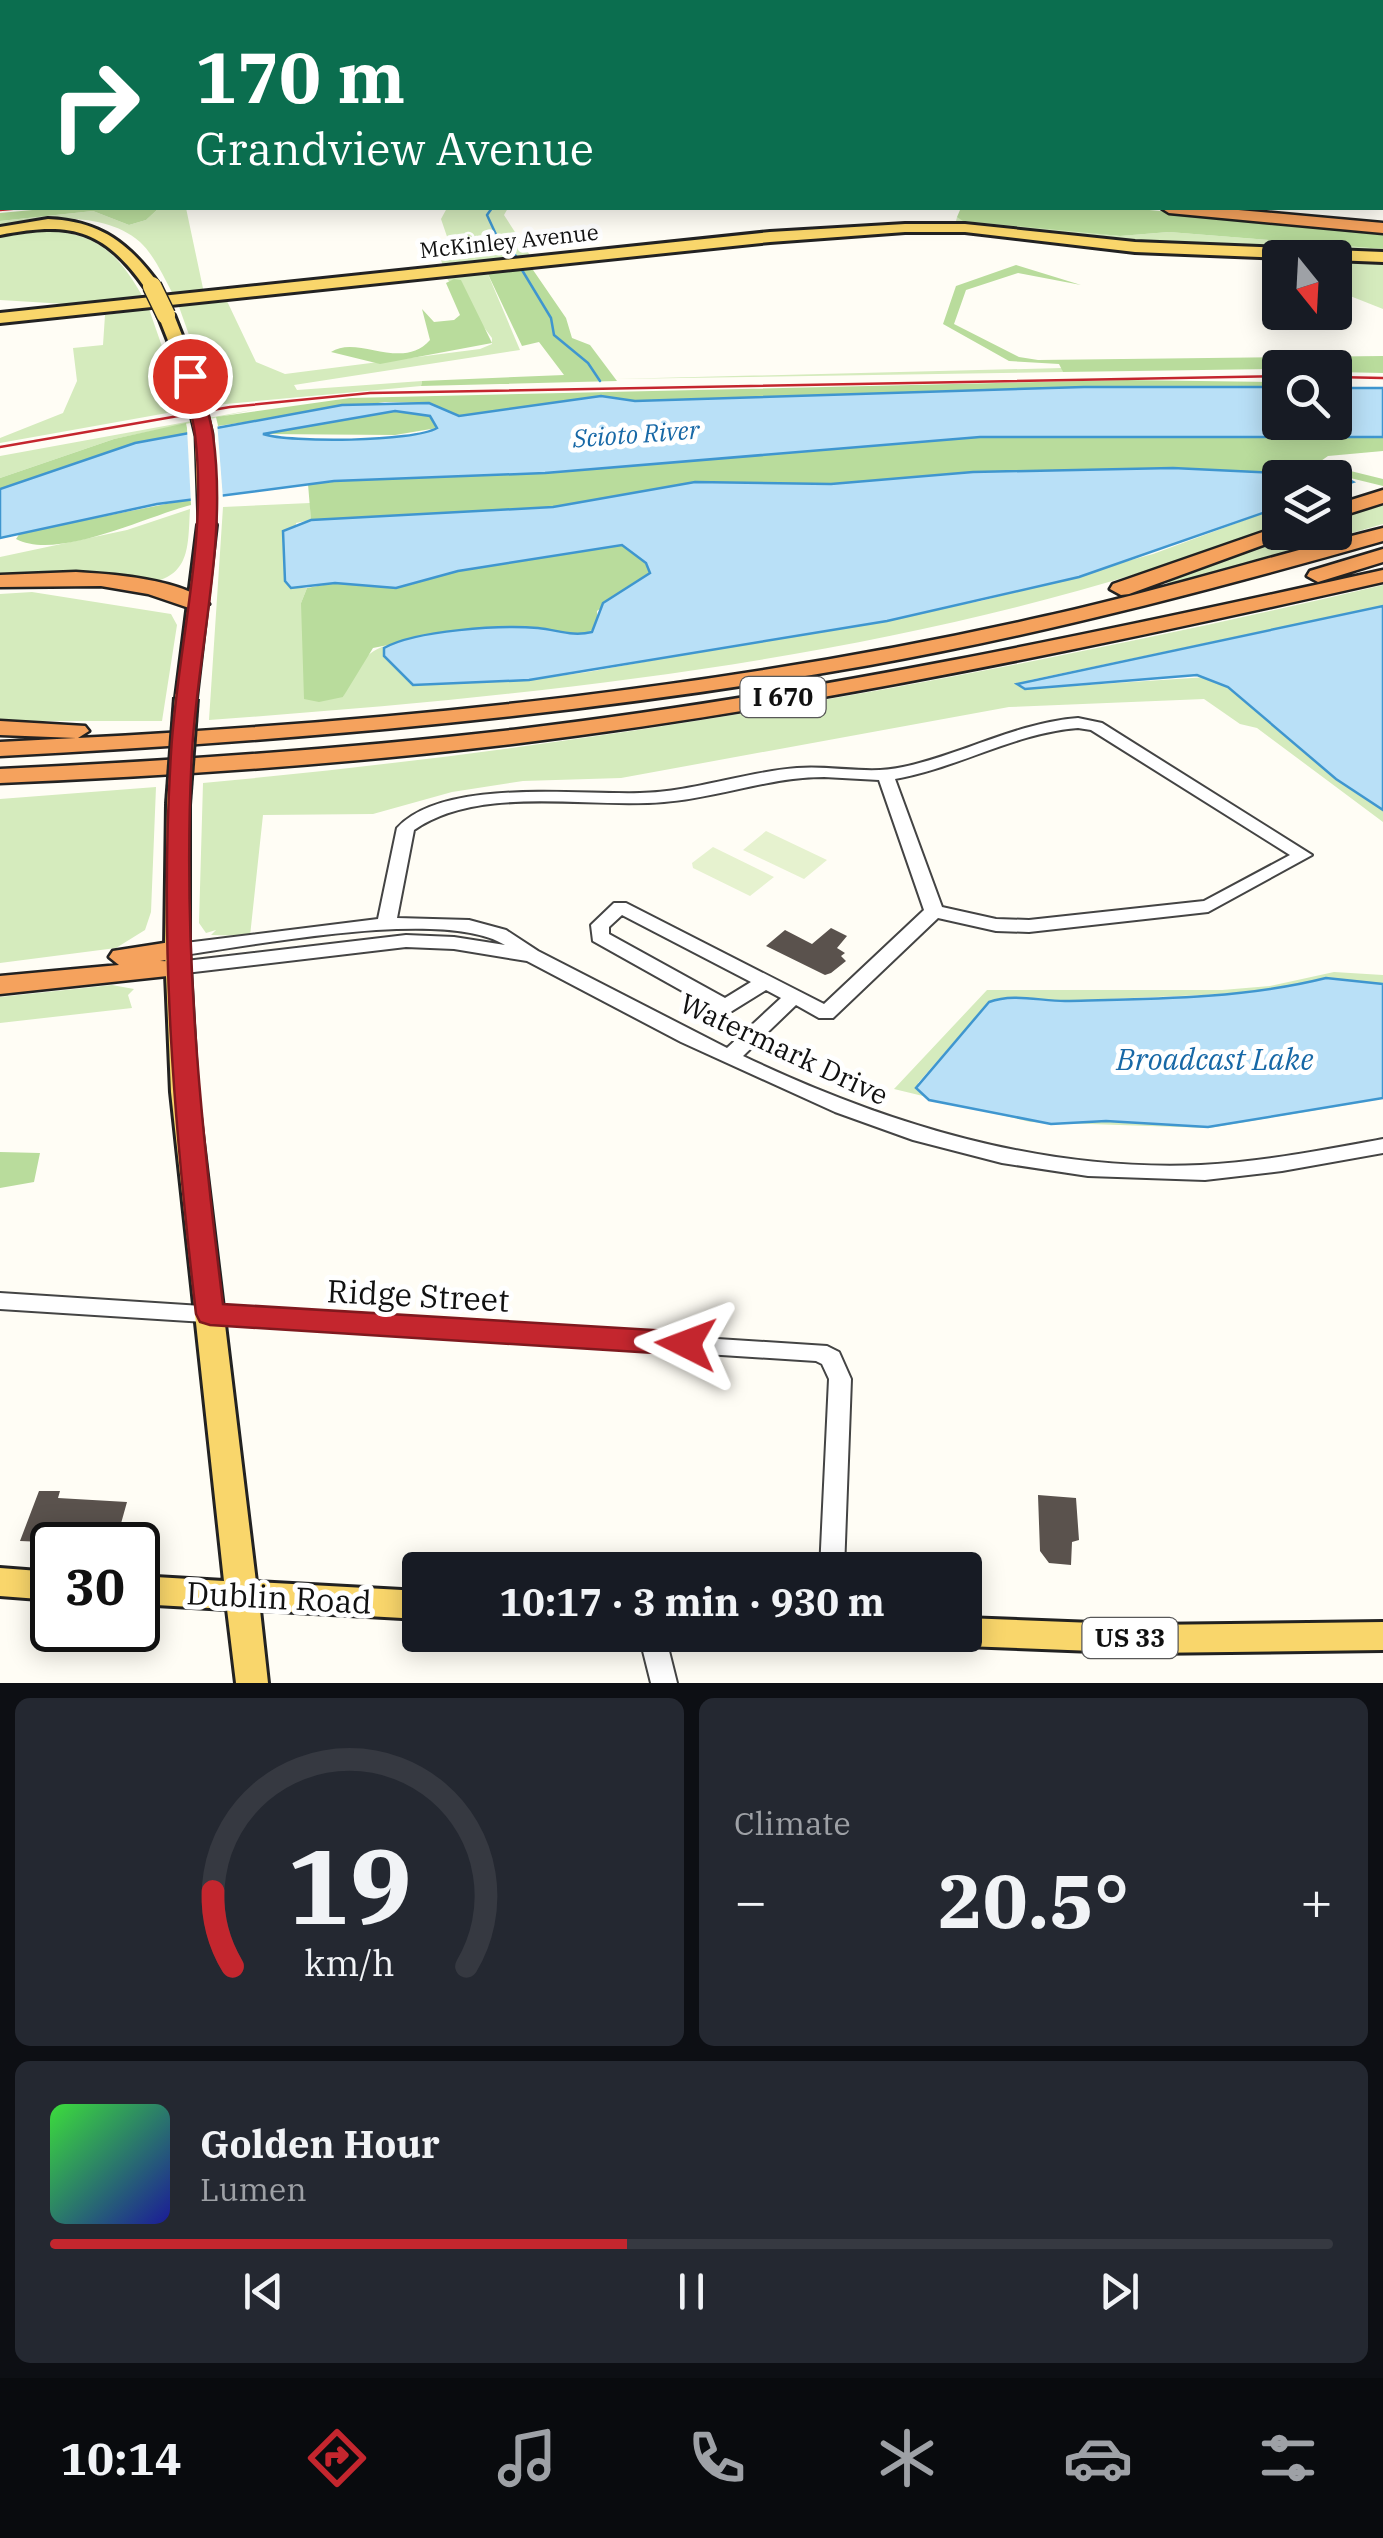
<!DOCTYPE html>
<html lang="en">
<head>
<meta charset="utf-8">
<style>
	:root { --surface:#171b24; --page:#242831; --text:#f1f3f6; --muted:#9ea1a6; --line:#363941; --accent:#c4262e }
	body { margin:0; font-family:"IBM Plex Serif",serif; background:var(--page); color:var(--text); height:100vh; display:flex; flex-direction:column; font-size:38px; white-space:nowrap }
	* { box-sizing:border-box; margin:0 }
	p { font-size:32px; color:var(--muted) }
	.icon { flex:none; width:55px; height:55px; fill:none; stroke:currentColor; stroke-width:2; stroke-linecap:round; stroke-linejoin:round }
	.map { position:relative; height:1683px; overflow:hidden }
	.details { display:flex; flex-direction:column; gap:15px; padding:15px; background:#0d0f14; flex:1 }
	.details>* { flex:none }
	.guide { position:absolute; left:0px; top:0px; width:1385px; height:210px; box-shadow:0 5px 25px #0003; background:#0b6e4f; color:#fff; overflow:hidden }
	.needle { width:65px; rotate:162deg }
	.controls { position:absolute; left:1262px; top:240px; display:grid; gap:20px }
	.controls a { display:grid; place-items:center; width:90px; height:90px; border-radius:10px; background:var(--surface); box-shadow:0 5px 25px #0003; font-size:50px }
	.speed { position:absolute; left:30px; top:1522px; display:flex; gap:20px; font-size:50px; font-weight:700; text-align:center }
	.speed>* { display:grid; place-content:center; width:130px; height:130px; border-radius:50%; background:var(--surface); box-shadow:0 5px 25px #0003; line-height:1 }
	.speed .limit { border:5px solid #111; border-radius:15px; background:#fff; color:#111 }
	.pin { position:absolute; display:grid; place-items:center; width:85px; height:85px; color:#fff; margin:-42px; border:5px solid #fff; border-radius:50%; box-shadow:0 2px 10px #0007 }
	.me { position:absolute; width:110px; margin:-55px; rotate:273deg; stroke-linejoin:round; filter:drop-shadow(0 0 8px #0008) }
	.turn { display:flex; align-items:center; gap:35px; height:210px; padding:0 30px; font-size:45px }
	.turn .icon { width:130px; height:130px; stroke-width:2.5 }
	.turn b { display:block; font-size:70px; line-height:85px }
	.big { font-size:75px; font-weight:700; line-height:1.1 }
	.details .widget { flex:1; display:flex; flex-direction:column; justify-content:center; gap:15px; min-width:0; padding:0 35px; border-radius:15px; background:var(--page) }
	.details .dial { align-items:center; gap:0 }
	.dial svg { height:260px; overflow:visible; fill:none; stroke:var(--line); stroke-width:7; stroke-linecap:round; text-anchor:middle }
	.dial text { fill:var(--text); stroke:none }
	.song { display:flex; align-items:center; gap:30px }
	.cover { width:120px; height:120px; border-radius:15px; background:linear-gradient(135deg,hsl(120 70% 55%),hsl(240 70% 35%)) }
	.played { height:10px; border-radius:5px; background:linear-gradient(90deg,var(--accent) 45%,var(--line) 45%) }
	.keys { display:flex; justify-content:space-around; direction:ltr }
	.heat { display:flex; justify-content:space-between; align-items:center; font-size:55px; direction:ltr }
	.details .tiles { flex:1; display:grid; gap:15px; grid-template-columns:1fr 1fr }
	.widget:last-child { grid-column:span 2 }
	.trip { position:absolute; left:402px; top:1552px; width:580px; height:100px; border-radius:10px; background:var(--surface); box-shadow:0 5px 25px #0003; font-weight:700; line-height:100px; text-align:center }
	.menu { display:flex; height:160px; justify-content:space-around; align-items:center; background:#090b0e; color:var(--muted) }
	.menu .icon { width:70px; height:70px }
	.menu .active { color:var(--accent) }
	.menu b { font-size:45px; color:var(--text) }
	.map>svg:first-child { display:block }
	.green { fill:#d5ebbd }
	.forest { fill:#b9dc9c }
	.pitch { fill:#e6f2cf }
	.water { fill:#b9e0f7; stroke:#3f96cf; stroke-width:2.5; fill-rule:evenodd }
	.pier { fill:#fffdf5 }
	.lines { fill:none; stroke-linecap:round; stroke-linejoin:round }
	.stream { stroke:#3f96cf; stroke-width:2.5 }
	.building { fill:#5a524d }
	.minor-casing { stroke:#444; stroke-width:4 }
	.major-casing { stroke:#222; stroke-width:6 }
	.highway-casing { stroke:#222; stroke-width:5 }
	.minor { fill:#fff; fill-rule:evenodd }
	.major { fill:#f9d66b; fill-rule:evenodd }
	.highway { fill:#f5a25d; fill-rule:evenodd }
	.rail { stroke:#c4262e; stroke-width:2.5 }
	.major-bridge-far1-casing { stroke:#222; stroke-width:21; stroke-linecap:butt }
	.major-bridge-casing { stroke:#222; stroke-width:28; stroke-linecap:butt }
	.major-bridge-far1 { stroke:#f9d66b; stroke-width:18 }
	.major-bridge { stroke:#f9d66b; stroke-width:22 }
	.route { fill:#c4262e; stroke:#7f191e; stroke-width:2.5 }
	.labels { text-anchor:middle; stroke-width:10; stroke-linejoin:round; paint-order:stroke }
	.far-street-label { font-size:22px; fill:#111; stroke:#fff }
	.far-water-label { font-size:25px; font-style:italic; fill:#1768a6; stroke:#fff }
	.shield { fill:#fff; stroke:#585858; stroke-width:2.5 }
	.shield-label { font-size:25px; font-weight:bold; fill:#111 }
	.street-label { font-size:28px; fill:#111; stroke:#fff }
	.water-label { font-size:30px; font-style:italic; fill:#1768a6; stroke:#fff }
	.near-street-label { font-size:32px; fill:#111; stroke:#fff }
</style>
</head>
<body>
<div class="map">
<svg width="1383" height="1683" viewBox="0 0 1383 1683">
	<rect width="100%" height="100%" fill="#fffdf5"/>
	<!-- green -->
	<path class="green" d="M132,0H693L698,2H142Z
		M159,208H186L204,293L174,296C164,278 155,256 140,242C105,211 42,217 0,225V221L93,211L129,225L146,220Z
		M447,208H508L504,215L531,257L443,266L441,260L454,257L441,219Z
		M957,217L1120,236L1169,232L1383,249V254L1159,244L955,225Z
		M44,231C97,232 119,254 144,299L66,304L0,300V237Z
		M1335,259L1383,261V309L1335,290Z
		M487,272L520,350L294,385L297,390L422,381L421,386L214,405L178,304L226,299L256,362L285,374L480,349L492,344V338L445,276Z
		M149,309L184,410L0,443V438L63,413L77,381L73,348L103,345L105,315Z
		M1062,368L1063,372L615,379Z
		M257,409L114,439L0,478V456Z
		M1383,501V524L1172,585L1167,582L1299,533L1335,532V518Z
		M310,503L311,520L296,523L291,587L307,588L301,603L343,697C356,671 362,650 392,644L384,649L529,680L588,672L981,601L1153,554L1280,507V525C940,654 569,694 209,720L223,507Z
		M190,509C188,543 191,575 152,582L0,576V557L127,530Z
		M1383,585V606L1030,680L1025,689L1207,677L1228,686L1336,779L1383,810V822L1257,728L1240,724L1204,699L1009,707L621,778L523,781L452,792L373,814L263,815L250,936L211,935L216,930L206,933L199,923L203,783C602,746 993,677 1383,585Z
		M32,592L171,614L177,625L162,721H0V594Z
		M156,787L151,912L145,930L116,948L0,963V799Z
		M1334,972L1383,975V984L1350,980L1250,993L1061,1001L1007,998L989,1002L918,1083L929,1100L1051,1124L1106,1121L1208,1127L1383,1099L1209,1128L1030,1122L894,1089L987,990H1222L1270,986Z
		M112,985L134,989L128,995L132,1008L0,1023V997Z"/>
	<!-- forest -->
	<path class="forest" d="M54,208H159L146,220L129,225L93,211L0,221V213Z
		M948,208H1128L1383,232V249L1169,232L1120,236L963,221L957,217L960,210Z
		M1016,265L1081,285L1018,273L966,290L954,324L1019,357L1038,360L1383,356V373L1335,372V368L1063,372L1059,364L1009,361L943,324L956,286Z
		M531,267L566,318L572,338L590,345L617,381L421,386L422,381L564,375L539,342L522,346L487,272Z
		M454,279L461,280L492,343L380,364L331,352C357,334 402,372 430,340L422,309L434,322L454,320L460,315L446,283Z
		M1127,380L1280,382V387H1084L635,401L600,396L459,416L429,403L385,402L218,426L216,417L350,398Z
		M395,411L430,416L437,428L395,435L262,434Z
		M186,423L188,433L135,443L0,489V478L114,439Z
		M1222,435L1383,437V451L1328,456L1318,463L1383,479V486L1342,476L1173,468L1083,473L1012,471L831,484L695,482L553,507L311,520L308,484L430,474L545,473L980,437Z
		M191,499V505C147,516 58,561 16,539L20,533Z
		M622,545L646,563L650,573L597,611L598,625C581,643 559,631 538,628C484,623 425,638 373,648L343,697L319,702L304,699L301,603L307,588L334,583L410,585L458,570Z
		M0,1152L40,1153L34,1182L0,1188Z"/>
	<!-- pitch -->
	<path class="pitch" d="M766,831L827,860L804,879L743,850Z
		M713,847L774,877L750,896L693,868L692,863Z"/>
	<!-- water -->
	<path class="water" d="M1084,387H1280V422H1335V388H1383V437H980L545,473L334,481L157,504L0,538V489L135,443L342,405L429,403L459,416L601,396L635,401ZM395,411L430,416L437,428C413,442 290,443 263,434Z
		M1173,468L1342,476L1353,482L1335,488V478H1280V507L1079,577L887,621L529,680L413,685L384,656V648C416,630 501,625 538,628C558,630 572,637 592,632L603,603L650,573L646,563L622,545L458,571L396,588L335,583L291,588L285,581L283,531L311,520L553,507L695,482L831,484L973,472Z
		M1383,606V810L1336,779L1228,687L1197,675L1025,689L1017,684Z
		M1326,978L1383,984V1098L1208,1127L1106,1121L1051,1124L929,1100L916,1088L989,1002C1013,993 1040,1001 1065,1001C1152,999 1242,999 1326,978Z"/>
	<!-- pier -->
	<path class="pier" d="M217,421L223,499L191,504L187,428Z"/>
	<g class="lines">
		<!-- stream -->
		<path class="stream" d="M492,208L487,215L499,241L516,256
			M522,270L551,318L554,335L588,363L600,381"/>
	</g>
	<!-- building -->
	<path class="building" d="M831,928L847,936L837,948L845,953L841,956L846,961L831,973L825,975L766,946L785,930L812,944Z
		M39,1491H60L58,1498L127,1502L115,1545L20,1541Z
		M1038,1495L1076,1498L1079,1540L1072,1542L1071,1565L1049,1563L1040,1551Z"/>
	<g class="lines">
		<defs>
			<path id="minor" d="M1078,718L1102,723L1312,855L1208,912L1029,932L996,931L938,918L833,1018H819L796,1005L743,1056C886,1124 1041,1172 1201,1165C1262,1162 1323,1150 1383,1139V1153L1282,1171L1205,1180L1088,1176L1002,1163L913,1140L835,1112L681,1042L527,961L454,949L406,947L177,974L168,968L177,962L406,935L454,937L505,945C444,907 251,946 177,956L168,950L177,944L378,919L397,828C443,778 576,795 640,793C693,792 744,772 797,768C832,765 868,775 903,767C963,754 1016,723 1078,718ZM1078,728L1091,730L1290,855L1204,901L1029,920L996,919L942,907L895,779C958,768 1014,733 1078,728ZM824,777L879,780L924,910L824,1004L626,903H614L591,925L593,941L718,1011H732L766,990L781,998L727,1048L538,951L506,930L469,920L397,918L414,830C480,784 586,809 664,802C718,798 769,777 824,777ZM622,915L751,982L725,998L609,934V927Z
				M0,1293L827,1346L839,1352L851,1379L844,1570H820L829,1379L822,1364L816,1361L0,1309Z
				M639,1635H665L677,1683H651Z"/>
			<path id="major" d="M48,219C101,221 130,244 160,286L146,289C104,229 71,221 0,235V227Z
				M905,224H965L1135,242L1383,252V262L1135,252L965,232H905L770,242L0,323V313L770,232Z
				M160,312L174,315L198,376L196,380H184L182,376L158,315Z
				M207,519L216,525L196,698L186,704L176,698L198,525Z
				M178,797L189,804V950L197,1092L256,1582L420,1591V1619L260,1610L268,1683H236L227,1609L138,1604V1576L224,1581L171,1092L165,950L167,804Z
				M0,1568L52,1572V1600L0,1596Z
				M965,1618L1145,1625L1383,1622V1650L1145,1653L965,1646L954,1642L950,1635H965Z"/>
			<path id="highway" d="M0,0H16L18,2L2,4Z
				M60,0H81L83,2H62Z
				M0,19H2V27H0Z
				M1161,208H1216L1383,223V233L1169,213Z
				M1383,490V503L1335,518V505Z
				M1280,526V532H1291L1288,536L1129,594L1121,595L1110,589L1113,584Z
				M1383,528V541C1214,589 1044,634 870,665C582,716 292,741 0,756V742L76,738L0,735V721L85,726L89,731L78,738C402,721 729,688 1046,616C1160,591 1270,556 1383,528Z
				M1383,549V562L1318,582L1307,576L1310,571Z
				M1383,570V582C1098,646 811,707 520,743C347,764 174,776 0,783V769C174,761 347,749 520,729C811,694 1098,633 1383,570Z
				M76,572C111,574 184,579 209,604L198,611L148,594L101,586L0,587V575Z
				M177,941L186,944L190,950L186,956L160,961L186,962L190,968L186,974L0,994V976L119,965L109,957L113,951Z"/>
		</defs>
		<!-- minor casing -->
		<use href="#minor" class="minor-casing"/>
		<!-- major casing -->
		<use href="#major" class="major-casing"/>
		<!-- highway casing -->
		<use href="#highway" class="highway-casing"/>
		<!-- minor -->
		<use href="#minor" class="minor"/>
		<!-- major -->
		<use href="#major" class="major"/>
		<!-- highway -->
		<use href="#highway" class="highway"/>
		<!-- rail -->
		<path class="rail" d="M0,210L22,208
			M1335,377L1383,378
			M0,447L230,407L370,393L1280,376"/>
		<defs>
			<path id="major-bridge-far1" d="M152,286L166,315
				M190,376L204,435L207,525"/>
			<path id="major-bridge" d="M178,804L186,698"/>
		</defs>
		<!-- major-bridge-far1 casing -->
		<use href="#major-bridge-far1" class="major-bridge-far1-casing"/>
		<!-- major-bridge casing -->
		<use href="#major-bridge" class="major-bridge-casing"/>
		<!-- major-bridge-far1 -->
		<use href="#major-bridge-far1" class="major-bridge-far1"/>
		<!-- major-bridge -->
		<use href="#major-bridge" class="major-bridge"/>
	</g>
	<!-- route -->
	<path class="route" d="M190,371L198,376C203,396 210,415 213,435C228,540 198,647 192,752C182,938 200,1120 223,1304L686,1332L697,1336L701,1344L697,1352L686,1355L210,1325L200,1322L196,1314C174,1124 159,945 171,753C177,648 208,541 195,435C193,416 186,396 182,376Z"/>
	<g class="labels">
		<!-- far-street labels -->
		<g class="far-street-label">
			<text transform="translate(509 241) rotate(-6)" y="8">McKinley Avenue</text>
		</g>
		<!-- far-water labels -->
		<g class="far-water-label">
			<text transform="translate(636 434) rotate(-4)" y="9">Scioto River</text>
		</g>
		<!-- shield labels -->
		<g class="shield">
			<rect x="740.5" y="677" width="85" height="40" rx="8"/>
			<rect x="1082.5" y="1618" width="95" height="40" rx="8"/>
		</g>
		<g class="shield-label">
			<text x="783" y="706">I 670</text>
			<text x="1130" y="1647">US 33</text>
		</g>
		<!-- street labels -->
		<g class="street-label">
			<text transform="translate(784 1049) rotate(25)" y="10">Watermark Drive</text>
		</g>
		<!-- water labels -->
		<g class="water-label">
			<text x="1215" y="1070">Broadcast Lake</text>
		</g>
		<!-- near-street labels -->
		<g class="near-street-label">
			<text transform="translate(418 1296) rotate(3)" y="11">Ridge Street</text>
			<text transform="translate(279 1598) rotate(3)" y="11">Dublin Road</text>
		</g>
	</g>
</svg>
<div class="controls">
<a><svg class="needle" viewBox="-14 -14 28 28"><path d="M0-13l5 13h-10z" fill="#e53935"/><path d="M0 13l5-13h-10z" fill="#9ea1a6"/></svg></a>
<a><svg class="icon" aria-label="search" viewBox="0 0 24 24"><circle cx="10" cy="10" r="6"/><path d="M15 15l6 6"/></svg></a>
<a><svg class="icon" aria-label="layers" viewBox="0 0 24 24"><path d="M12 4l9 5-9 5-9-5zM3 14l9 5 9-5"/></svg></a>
</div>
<div class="speed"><div class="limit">30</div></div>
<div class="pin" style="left:190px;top:376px;background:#d93025"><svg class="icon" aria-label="arrive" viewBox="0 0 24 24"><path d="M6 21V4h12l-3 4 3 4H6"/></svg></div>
<svg class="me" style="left:686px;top:1344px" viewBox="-20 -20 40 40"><path d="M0-17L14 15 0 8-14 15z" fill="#c4262e" stroke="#fff" stroke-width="4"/></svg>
<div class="trip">10:17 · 3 min · 930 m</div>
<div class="guide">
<div class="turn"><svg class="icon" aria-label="right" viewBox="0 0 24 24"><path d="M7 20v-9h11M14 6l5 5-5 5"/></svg><div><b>170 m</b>Grandview Avenue</div></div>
</div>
</div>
<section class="details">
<div class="tiles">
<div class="widget dial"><svg viewBox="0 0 100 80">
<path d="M14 69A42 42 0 1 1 86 69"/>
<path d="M14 69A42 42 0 0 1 8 46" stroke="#c4262e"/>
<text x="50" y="56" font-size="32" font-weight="700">19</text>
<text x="50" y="72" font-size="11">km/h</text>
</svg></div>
<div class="widget"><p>Climate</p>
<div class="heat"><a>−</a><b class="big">20.5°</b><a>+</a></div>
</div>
<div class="widget">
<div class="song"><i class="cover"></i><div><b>Golden Hour</b><p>Lumen</p></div></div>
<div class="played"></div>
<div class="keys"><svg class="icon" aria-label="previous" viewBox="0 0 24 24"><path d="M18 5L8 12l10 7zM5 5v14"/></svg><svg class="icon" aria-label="pause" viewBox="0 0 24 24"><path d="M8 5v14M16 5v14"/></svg><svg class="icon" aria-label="next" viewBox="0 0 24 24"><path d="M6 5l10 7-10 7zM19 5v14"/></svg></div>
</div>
</div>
</section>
<nav class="menu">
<b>10:14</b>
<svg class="icon active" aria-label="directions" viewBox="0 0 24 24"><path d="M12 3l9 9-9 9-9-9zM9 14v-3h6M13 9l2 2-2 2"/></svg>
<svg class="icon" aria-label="music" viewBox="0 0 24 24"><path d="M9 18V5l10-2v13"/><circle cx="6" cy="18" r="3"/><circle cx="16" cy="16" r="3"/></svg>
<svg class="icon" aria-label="phone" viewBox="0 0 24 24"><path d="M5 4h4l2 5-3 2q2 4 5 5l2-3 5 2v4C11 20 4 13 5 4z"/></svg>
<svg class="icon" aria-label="climate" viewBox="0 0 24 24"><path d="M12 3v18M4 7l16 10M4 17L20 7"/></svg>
<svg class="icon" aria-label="car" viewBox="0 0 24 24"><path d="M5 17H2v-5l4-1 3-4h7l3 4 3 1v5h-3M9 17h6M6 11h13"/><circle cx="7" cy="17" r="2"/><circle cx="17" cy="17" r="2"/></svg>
<svg class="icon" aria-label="filters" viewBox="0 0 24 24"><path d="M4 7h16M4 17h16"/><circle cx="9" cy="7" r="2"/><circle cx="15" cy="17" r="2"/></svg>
</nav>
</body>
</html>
